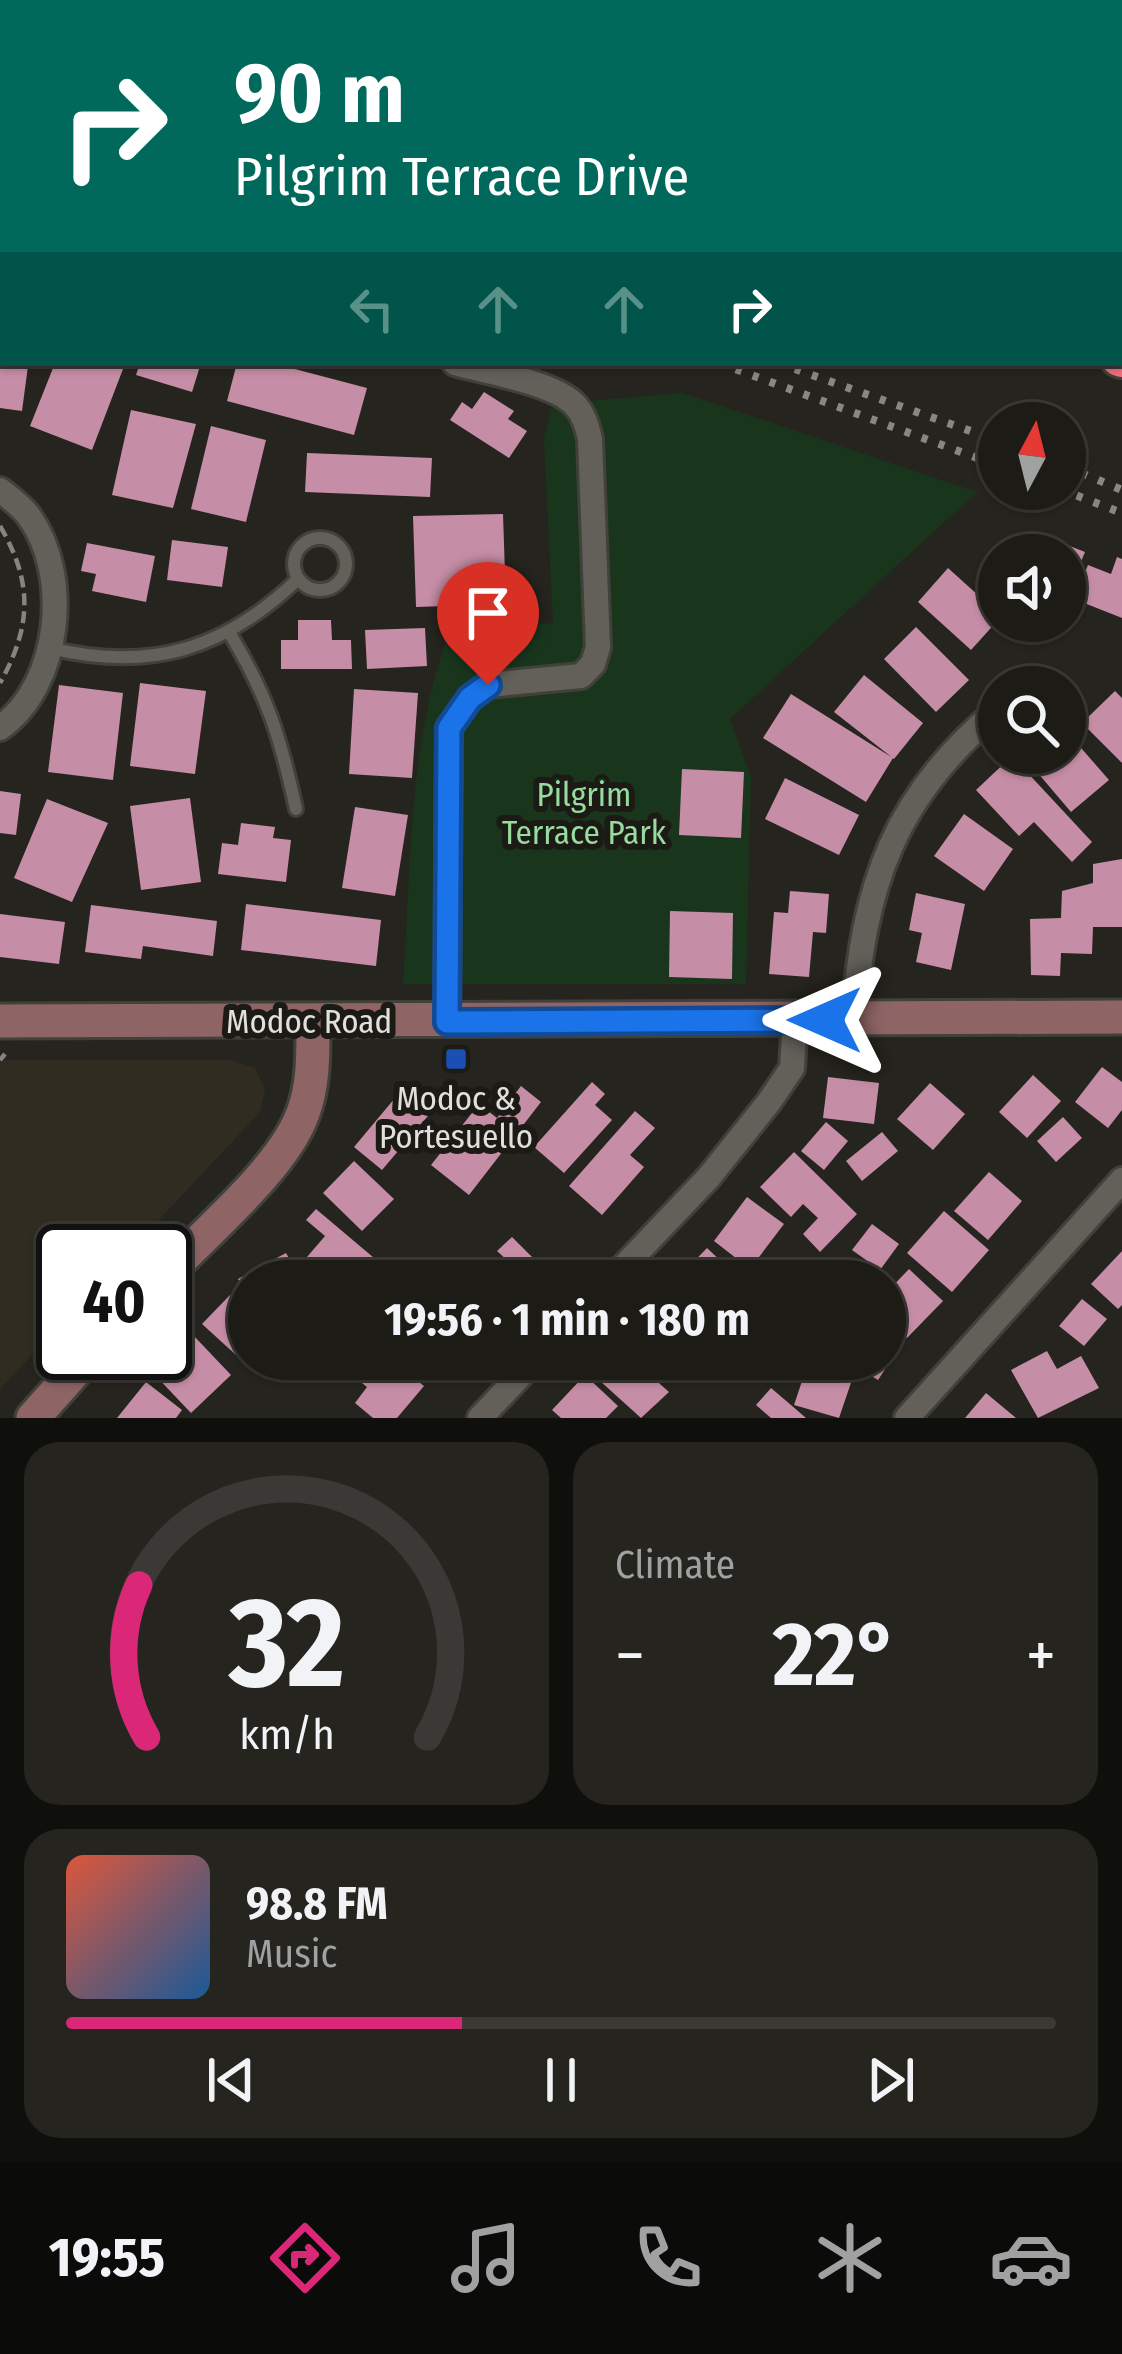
<!DOCTYPE html>
<html lang="en">
<head>
<meta charset="utf-8">
<style>
	:root { --surface:#1c1b16; --page:#25241f; --text:#f1f3f6; --muted:#a0a1a1; --line:#3a3935; --accent:#db2777 }
	body { margin:0; font-family:"Fira Sans Condensed",sans-serif; background:var(--page); color:var(--text); height:100vh; display:flex; flex-direction:column; font-size:45px; white-space:nowrap }
	* { box-sizing:border-box; margin:0 }
	p { font-size:39px; color:var(--muted) }
	.icon { flex:none; width:66px; height:66px; fill:none; stroke:currentColor; stroke-width:2; stroke-linecap:round; stroke-linejoin:round }
	.map { position:relative; height:1418px; overflow:hidden }
	.details { display:flex; flex-direction:column; gap:24px; padding:24px; background:#0f0f0c; flex:1 }
	.details>* { flex:none }
	.banner { position:absolute; left:0px; top:0px; width:1122px; height:366px; box-shadow:0 3px 9px #0004,0 0 0 3px var(--line); background:#00695c; color:#fff; overflow:hidden }
	.needle { width:78px; rotate:7deg }
	.controls { position:absolute; left:978px; top:402px; display:grid; gap:24px }
	.controls a { display:grid; place-items:center; width:108px; height:108px; border-radius:50%; background:var(--surface); box-shadow:0 3px 9px #0004,0 0 0 3px var(--line); font-size:60px }
	.speed { position:absolute; left:36px; top:1224px; display:flex; gap:24px; font-size:60px; font-weight:700; text-align:center }
	.speed>* { display:grid; place-content:center; width:156px; height:156px; border-radius:50%; background:var(--surface); box-shadow:0 3px 9px #0004,0 0 0 3px var(--line); line-height:1 }
	.speed .limit { border:6px solid #111; border-radius:18px; background:#fff; color:#111 }
	.pin { position:absolute; display:grid; place-items:center; width:102px; height:102px; color:#fff; margin:-123px -51px; border-radius:50% 50% 50% 0; rotate:-45deg; box-shadow:0 0 12px #0007 }
	.pin .icon { rotate:45deg }
	.me { position:absolute; width:132px; margin:-66px; rotate:270deg; stroke-linejoin:round; filter:drop-shadow(0 0 9px #0008) }
	.turn { display:flex; align-items:center; gap:42px; height:252px; padding:0 36px; font-size:54px }
	.turn .icon { width:156px; height:156px; stroke-width:2.5 }
	.turn b { display:block; font-size:84px; line-height:102px }
	.lanes { display:flex; align-items:center; height:114px; padding:0 36px; background:#0003; justify-content:center; gap:60px; direction:ltr }
	.lanes .off { opacity:.35 }
	.big { font-size:90px; font-weight:700; line-height:1.1 }
	.details .tile { flex:1; display:flex; flex-direction:column; justify-content:center; gap:18px; min-width:0; padding:0 42px; border-radius:36px; background:var(--page) }
	.details .dial { align-items:center; gap:0 }
	.dial svg { height:312px; overflow:visible; fill:none; stroke:var(--line); stroke-width:7; stroke-linecap:round; text-anchor:middle }
	.dial text { fill:var(--text); stroke:none }
	.song { display:flex; align-items:center; gap:36px }
	.cover { width:144px; height:144px; border-radius:18px; background:linear-gradient(135deg,hsl(10 70% 55%),hsl(210 70% 35%)) }
	.played { height:12px; border-radius:6px; background:linear-gradient(90deg,var(--accent) 40%,var(--line) 40%) }
	.keys { display:flex; justify-content:space-around; direction:ltr }
	.heat { display:flex; justify-content:space-between; align-items:center; font-size:66px; direction:ltr }
	.details .tiles { flex:1; display:grid; gap:24px; grid-template-columns:1fr 1fr }
	.tile:last-child { grid-column:span 2 }
	.trip { position:absolute; left:228px; top:1260px; width:678px; height:120px; border-radius:60px; background:var(--surface); box-shadow:0 3px 9px #0004,0 0 0 3px var(--line); font-weight:700; line-height:120px; text-align:center }
	.menu { display:flex; height:192px; justify-content:space-around; align-items:center; background:#0b0b09; color:var(--muted) }
	.menu .icon { width:84px; height:84px }
	.menu .on { color:var(--accent) }
	.menu b { font-size:54px; color:var(--text) }
	.map>svg:first-child { display:block }
	.built { fill:#302c21 }
	.green { fill:#19361d }
	.building { fill:#c68da6 }
	.lines { fill:none; stroke-linecap:round; stroke-linejoin:round }
	.lane-casing { stroke:#41403b; stroke-width:18 }
	.street-casing { stroke:#41403b; stroke-width:30 }
	.secondary-casing { stroke:#41403b; stroke-width:39 }
	.highway-casing { stroke:#41403b; stroke-width:42 }
	.path { stroke:#85847f; stroke-width:4.5; stroke-dasharray:12 6; stroke-linecap:butt }
	.lane { stroke:#63605a; stroke-width:12 }
	.street { stroke:#63605a; stroke-width:24 }
	.secondary { stroke:#8e6465; stroke-width:33 }
	.highway { stroke:#f26f7f; stroke-width:36 }
	.rail { stroke:#888782; stroke-width:8; stroke-dasharray:6 12; stroke-linecap:butt }
	.route-casing { stroke:#114b97; stroke-width:30 }
	.route { stroke:#1a73e8; stroke-width:21 }
	.transit-dot { fill:#1a4fb4; stroke:#1c1a15; stroke-width:4.5 }
	.labels { text-anchor:middle; stroke-width:12; stroke-linejoin:round; paint-order:stroke }
	.park-label { font-size:33px; fill:#97db9f; stroke:#1c1a15 }
	.street-label { font-size:33px; fill:#e1e0dc; stroke:#1c1a15 }
	.poi-label { font-size:33px; fill:#e1e0dc; stroke:#1c1a15 }
</style>
</head>
<body>
<div class="map">
<svg width="1122" height="1418" viewBox="0 0 1122 1418">
	<rect width="100%" height="100%" fill="#26241e"/>
	<!-- built -->
	<path class="built" d="M0,1060H230L255,1068L265,1090L260,1112L130,1251H63V1322L0,1389Z"/>
	<!-- green -->
	<path class="green" d="M682,393L977,492L730,719L751,777L746,984H403C411,868 408,742 449,633L553,623L544,440L552,404Z"/>
	<!-- building -->
	<path class="building" d="M0,363L28,366L22,411L0,408Z
		M55,363H106L123,369L92,450L30,426Z
		M140,363H201L192,392L136,375Z
		M237,363H272L367,388L354,435L227,401Z
		M484,392L514,411L508,419L527,431L509,458L450,420L462,402L472,409Z
		M131,410L196,424L173,508L112,495Z
		M211,426L266,440L246,522L191,509Z
		M307,453L432,458L430,497L305,492Z
		M503,514L506,604L416,607L413,516Z
		M1042,535L1085,552L1065,600V555H1035Z
		M172,540L228,547L222,587L167,580Z
		M87,543L155,556L146,602L92,591L96,574L81,571Z
		M1117,557L1122,559V618L1074,599L1088,565L1111,574Z
		M948,568L999,614V619L971,650L918,602Z
		M298,620H331L332,640H351L352,669H281V640H298Z
		M916,627L969,680L936,712L884,659Z
		M425,628L427,666L367,669L365,630Z
		M864,675L923,723L894,759L834,712Z
		M140,683L206,691L195,774L130,766Z
		M59,685L123,693L113,780L48,772Z
		M354,689L418,693L412,778L349,774Z
		M1115,691L1122,698V763L1082,723Z
		M791,694L893,758L866,802L763,738Z
		M1068,733L1109,780L1071,812L1031,765L1045,753H1065Z
		M1012,756L1092,842L1072,862L1034,822L1019,836L976,790Z
		M682,769L744,772L741,838L679,835Z
		M785,778L859,815L839,855L765,819Z
		M0,791L21,794L16,835L0,833Z
		M190,798L201,882L141,890L130,806Z
		M47,799L108,823L72,902L14,878Z
		M355,807L408,815L395,896L342,888Z
		M964,814L1013,849L984,891L934,856Z
		M241,823L275,827L273,838L291,840L286,882L218,874L222,843L238,845Z
		M1122,859V927H1093L1092,954L1061,953L1060,976L1031,975L1030,919L1061,918L1062,891L1093,883V864Z
		M790,891L829,894L826,933L813,932L809,977L769,974L774,912L788,913Z
		M916,893L965,904L951,970L916,962L922,933L909,930Z
		M246,904L381,920L376,966L241,950Z
		M91,905L217,921L213,956L143,946L141,959L85,952Z
		M670,911L733,913L732,979L669,977Z
		M0,914L65,922L59,964L0,957Z
		M1102,1067L1122,1082V1110L1108,1128L1075,1102Z
		M1033,1075L1061,1101L1027,1138L999,1112Z
		M828,1077L879,1083L874,1124L823,1118Z
		M592,1082L605,1094L595,1105L612,1120L564,1173L534,1147Z
		M930,1083L965,1114L933,1150L897,1119Z
		M405,1086L433,1110L382,1170L354,1147Z
		M521,1086L541,1102L469,1195L431,1165L479,1104L497,1118Z
		M635,1111L655,1128L630,1155L644,1167L602,1215L569,1186Z
		M1063,1117L1082,1138L1056,1162L1037,1141Z
		M826,1122L848,1141L824,1170L801,1151Z
		M882,1132L898,1151L862,1181L846,1161Z
		M794,1152L857,1214L820,1252L803,1234L818,1218L803,1204L791,1217L760,1187Z
		M354,1161L394,1199L362,1231L323,1193Z
		M989,1172L1022,1201L988,1240L954,1211Z
		M747,1197L784,1224L750,1269L714,1241Z
		M316,1209L380,1263L365,1281H335L307,1257L325,1236L306,1220Z
		M944,1211L989,1250L952,1292L907,1253Z
		M872,1224L899,1244L880,1270L852,1250Z
		M512,1237L547,1272L538,1281L494,1278L509,1262L497,1251Z
		M707,1248L739,1278L675,1281Z
		M1122,1251V1305L1118,1309L1091,1284Z
		M286,1253L302,1281H249V1300L238,1279Z
		M909,1269L943,1301L907,1338L885,1317V1294Z
		M230,1295L249,1312V1341L236,1355L202,1324Z
		M1082,1299L1107,1319L1084,1346L1059,1326Z
		M193,1335L231,1375L191,1413L153,1373Z
		M885,1335L901,1345L878,1380L844,1359H885Z
		M1047,1351L1057,1369L1081,1356L1099,1388L1038,1418L1011,1370Z
		M347,1359H391L424,1386L397,1418H373L355,1403L367,1387L341,1366Z
		M599,1359H658L662,1363L651,1376L669,1392L641,1418L589,1371Z
		M801,1359L854,1374L839,1418L794,1405L802,1381L794,1379Z
		M585,1375L618,1406L606,1418H561L552,1410Z
		M146,1382L182,1410L176,1418H117Z
		M771,1388L791,1405L806,1418H771L756,1405Z
		M986,1393L1016,1418H965Z"/>
	<g class="lines">
		<defs>
			<path id="lane" d="M471,3L472,0
				M496,3L499,0
				M576,3L577,0
				M665,3L666,0
				M294 564a26 26 0 1 1 52 0a26 26 0 1 1-52 0Z
				M229,632C268,697 280,736 296,809
				M50,648C150,672 224,650 298,579
				M94,1251V1249"/>
			<path id="street" d="M929,3L931,0
				M0,233H3
				M0,490C9,497 21,506 28,515C72,574 61,685 0,728
				M1026,687L1033,681
				M854,1020C863,886 894,796 999,709
				M447,1022L449,728L470,698L488,685L581,676L593,664L598,647L590,439C587,426 584,414 574,404C552,382 486,372 455,363
				M610,1281L709,1177L769,1102L792,1068L795,1020
				M480,1418L536,1359
				M907,1418L1122,1180"/>
			<path id="secondary" d="M432,0L443,3
				M0,1021L1122,1017
				M165,1275C206,1232 284,1167 303,1113C314,1084 313,1051 313,1020
				M33,1418L91,1353"/>
			<path id="highway" d="M151,0L161,3
				M0,25L3,26
				M1119,239L1122,241
				M1119,289L1122,290
				M1119,358L1122,359"/>
		</defs>
		<!-- lane casing -->
		<use href="#lane" class="lane-casing"/>
		<!-- street casing -->
		<use href="#street" class="street-casing"/>
		<!-- secondary casing -->
		<use href="#secondary" class="secondary-casing"/>
		<!-- highway casing -->
		<use href="#highway" class="highway-casing"/>
		<!-- path -->
		<path class="path" d="M0,526C33,582 32,626 0,683
			M0,1060L5,1054"/>
		<!-- lane -->
		<use href="#lane" class="lane"/>
		<!-- street -->
		<use href="#street" class="street"/>
		<!-- secondary -->
		<use href="#secondary" class="secondary"/>
		<!-- highway -->
		<use href="#highway" class="highway"/>
		<!-- rail -->
		<path class="rail" d="M0,144H3
			M719,363L999,466
			M778,363L999,441
			M1065,466L1122,490
			M1060,489L1122,513"/>
	</g>
	<g class="lines">
		<defs>
			<path id="route" d="M488,685L470,698L449,728L447,1022L825,1020"/>
		</defs>
		<!-- route casing -->
		<use href="#route" class="route-casing"/>
		<!-- route -->
		<use href="#route" class="route"/>
	</g>
	<!-- markers -->
	<rect class="transit-dot" x="444" y="1047" width="24" height="24" rx="6"/>
	<g class="labels">
		<!-- park labels -->
		<g class="park-label">
			<text x="584" y="806">Pilgrim<tspan x="584" dy="38">Terrace Park</tspan></text>
		</g>
		<!-- street labels -->
		<g class="street-label">
			<text x="309" y="1033">Modoc Road</text>
		</g>
		<!-- poi labels -->
		<g class="poi-label">
			<text x="456" y="1110">Modoc &amp;<tspan x="456" dy="38">Portesuello</tspan></text>
		</g>
	</g>
</svg>
<div class="controls">
<a><svg class="needle" viewBox="-14 -14 28 28"><path d="M0-13l5 13h-10z" fill="#e53935"/><path d="M0 13l5-13h-10z" fill="#a0a1a1"/></svg></a>
<a><svg class="icon" aria-label="sound" viewBox="0 0 24 24"><path d="M4 9h4l5-4v14l-5-4H4zM17 9q2 3 0 6"/></svg></a>
<a><svg class="icon" aria-label="search" viewBox="0 0 24 24"><circle cx="10" cy="10" r="6"/><path d="M15 15l6 6"/></svg></a>
</div>
<div class="speed"><div class="limit">40</div></div>
<div class="pin" style="left:488px;top:685px;background:#d93025"><svg class="icon" aria-label="arrive" viewBox="0 0 24 24"><path d="M6 21V4h12l-3 4 3 4H6"/></svg></div>
<svg class="me" style="left:825px;top:1020px" viewBox="-20 -20 40 40"><path d="M0-17L14 15 0 8-14 15z" fill="#1a73e8" stroke="#fff" stroke-width="4"/></svg>
<div class="trip">19:56 · 1 min · 180 m</div>
<div class="banner">
<div class="turn"><svg class="icon" aria-label="right" viewBox="0 0 24 24"><path d="M7 20v-9h11M14 6l5 5-5 5"/></svg><div><b>90 m</b>Pilgrim Terrace Drive</div></div>
<div class="lanes"><svg class="icon off" aria-label="left" viewBox="0 0 24 24"><path d="M17 20v-9H6M10 6l-5 5 5 5"/></svg><svg class="icon off" aria-label="ahead" viewBox="0 0 24 24"><path d="M12 20V5M6 11l6-6 6 6"/></svg><svg class="icon off" aria-label="ahead" viewBox="0 0 24 24"><path d="M12 20V5M6 11l6-6 6 6"/></svg><svg class="icon" aria-label="right" viewBox="0 0 24 24"><path d="M7 20v-9h11M14 6l5 5-5 5"/></svg></div>
</div>
</div>
<section class="details">
<div class="tiles">
<div class="tile dial"><svg viewBox="0 0 100 80">
<path d="M14 69A42 42 0 1 1 86 69"/>
<path d="M14 69A42 42 0 0 1 12 30" stroke="#db2777"/>
<text x="50" y="56" font-size="32" font-weight="700">32</text>
<text x="50" y="72" font-size="11">km/h</text>
</svg></div>
<div class="tile"><p>Climate</p>
<div class="heat"><a>−</a><b class="big">22°</b><a>+</a></div>
</div>
<div class="tile">
<div class="song"><i class="cover"></i><div><b>98.8 FM</b><p>Music</p></div></div>
<div class="played"></div>
<div class="keys"><svg class="icon" aria-label="previous" viewBox="0 0 24 24"><path d="M18 5L8 12l10 7zM5 5v14"/></svg><svg class="icon" aria-label="pause" viewBox="0 0 24 24"><path d="M8 5v14M16 5v14"/></svg><svg class="icon" aria-label="next" viewBox="0 0 24 24"><path d="M6 5l10 7-10 7zM19 5v14"/></svg></div>
</div>
</div>
</section>
<nav class="menu">
<b>19:55</b>
<svg class="icon on" aria-label="directions" viewBox="0 0 24 24"><path d="M12 3l9 9-9 9-9-9zM9 14v-3h6M13 9l2 2-2 2"/></svg>
<svg class="icon" aria-label="music" viewBox="0 0 24 24"><path d="M9 18V5l10-2v13"/><circle cx="6" cy="18" r="3"/><circle cx="16" cy="16" r="3"/></svg>
<svg class="icon" aria-label="phone" viewBox="0 0 24 24"><path d="M5 4h4l2 5-3 2q2 4 5 5l2-3 5 2v4C11 20 4 13 5 4z"/></svg>
<svg class="icon" aria-label="climate" viewBox="0 0 24 24"><path d="M12 3v18M4 7l16 10M4 17L20 7"/></svg>
<svg class="icon" aria-label="car" viewBox="0 0 24 24"><path d="M5 17H2v-5l4-1 3-4h7l3 4 3 1v5h-3M9 17h6M6 11h13"/><circle cx="7" cy="17" r="2"/><circle cx="17" cy="17" r="2"/></svg>
</nav>
</body>
</html>
